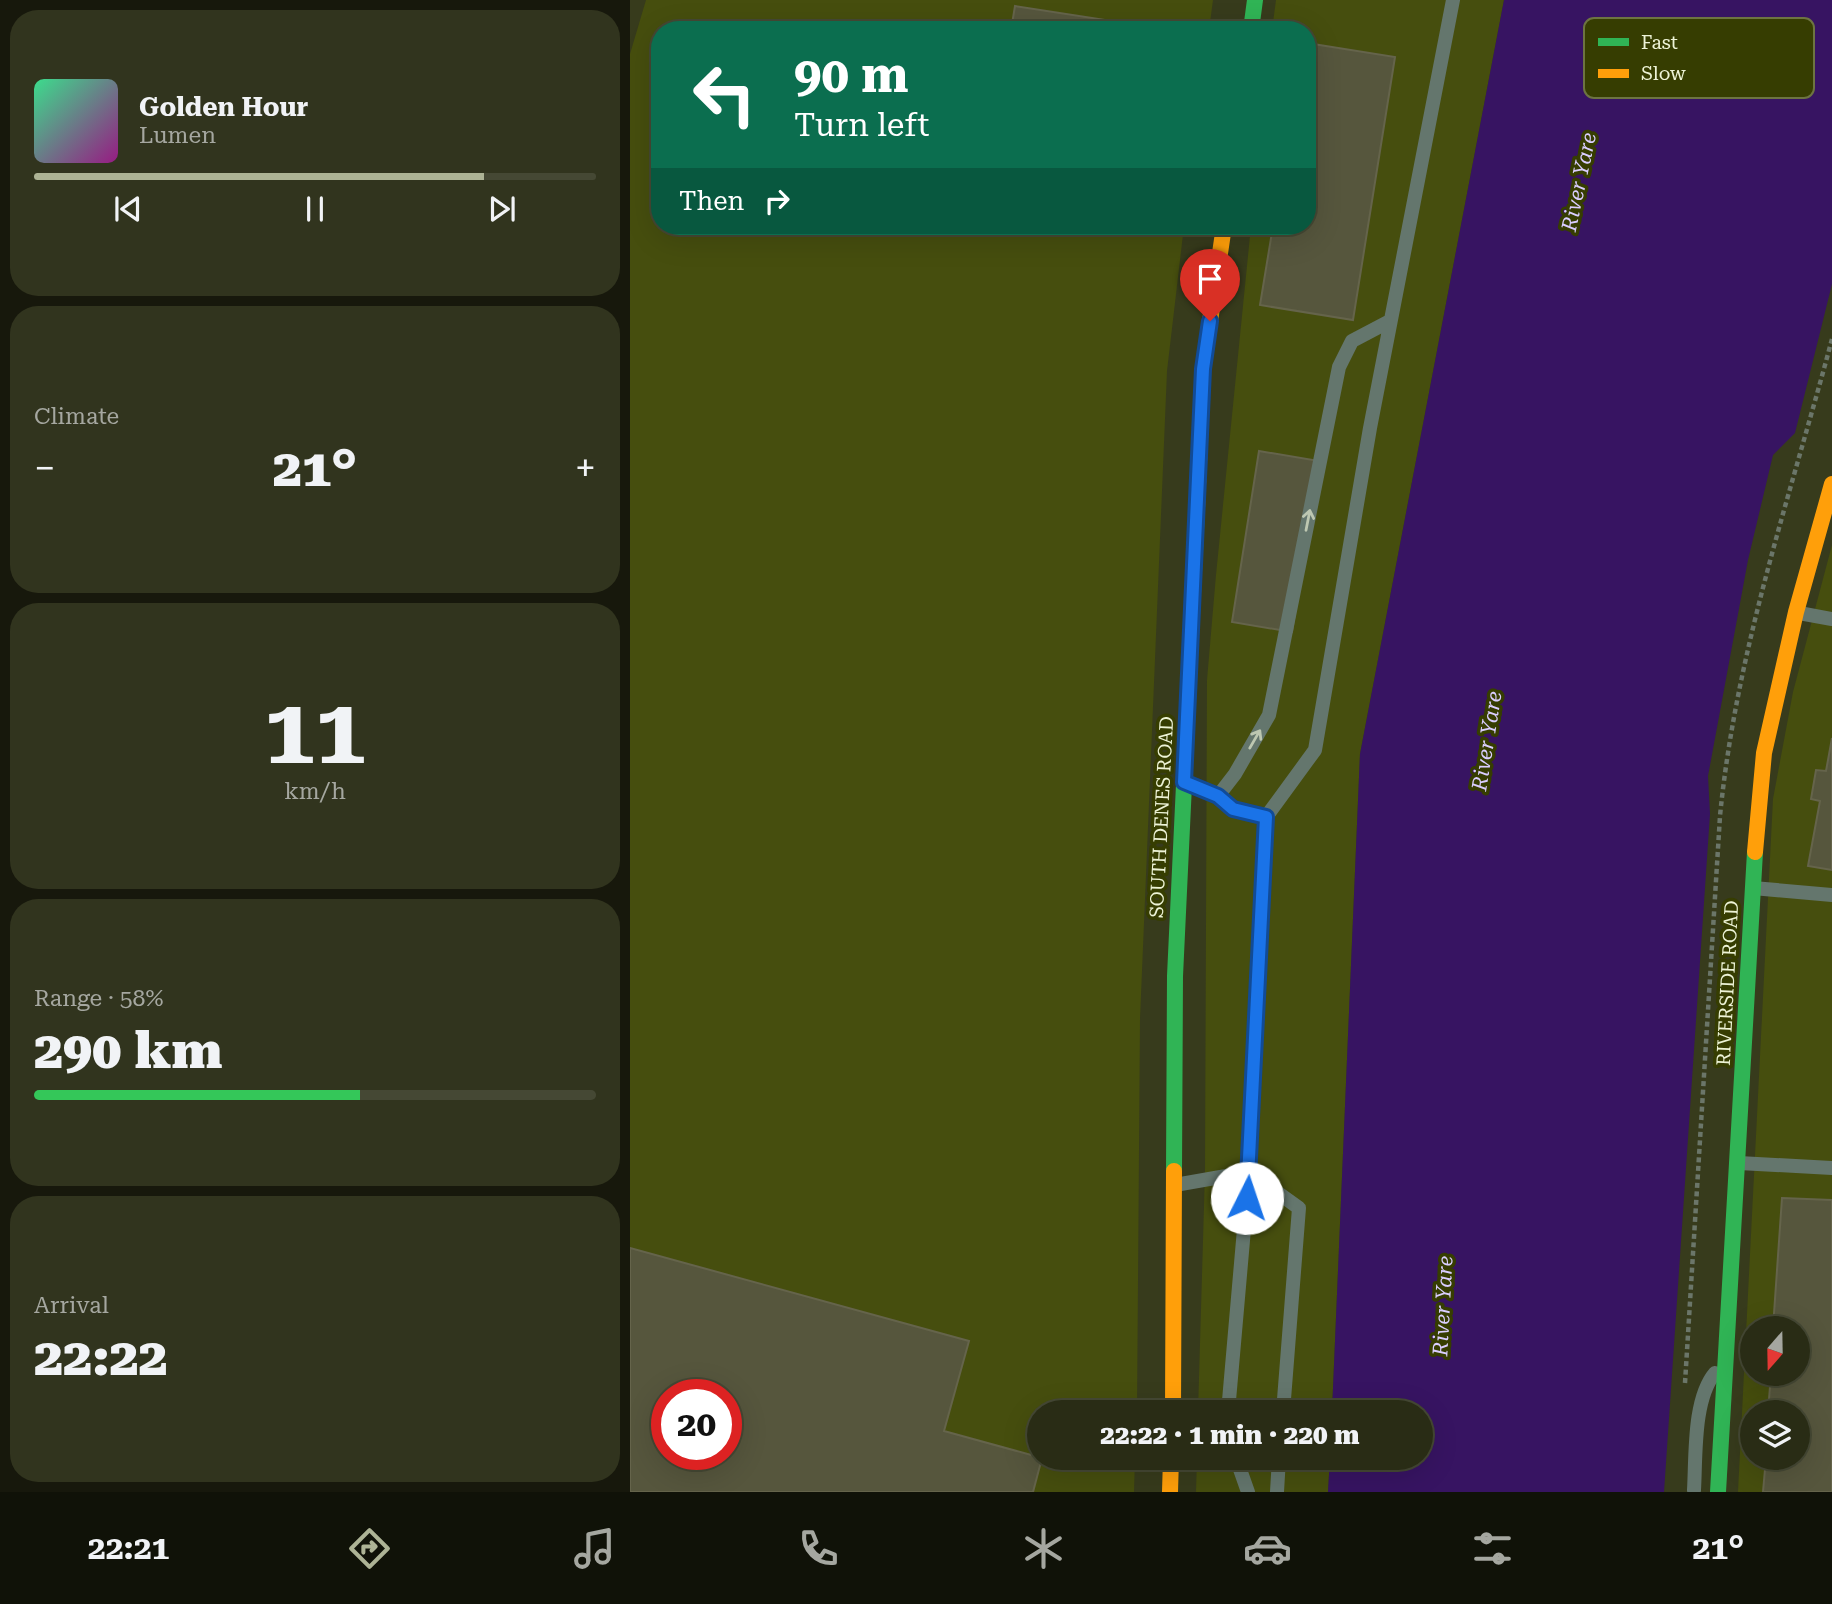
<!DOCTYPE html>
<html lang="en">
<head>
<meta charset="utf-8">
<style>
	:root { --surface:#292c15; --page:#31341e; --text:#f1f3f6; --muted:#a5a7a0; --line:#454834; --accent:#adb395 }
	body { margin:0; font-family:"Roboto Serif",serif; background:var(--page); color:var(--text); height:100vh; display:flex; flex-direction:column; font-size:26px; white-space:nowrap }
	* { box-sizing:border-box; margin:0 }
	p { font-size:23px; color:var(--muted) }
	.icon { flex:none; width:38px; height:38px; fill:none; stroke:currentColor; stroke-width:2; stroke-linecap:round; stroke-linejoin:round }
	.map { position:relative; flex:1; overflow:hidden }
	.panel { display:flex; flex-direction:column; gap:10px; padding:10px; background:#17180c; width:630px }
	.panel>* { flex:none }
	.guide { position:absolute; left:21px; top:21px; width:665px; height:214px; border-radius:28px; box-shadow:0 7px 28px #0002,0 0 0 2px var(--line); background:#0b6e4f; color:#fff; overflow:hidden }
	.needle { width:46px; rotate:200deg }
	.tools { position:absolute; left:1110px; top:1316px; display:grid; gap:14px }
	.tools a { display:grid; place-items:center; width:70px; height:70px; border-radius:50%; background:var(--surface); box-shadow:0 7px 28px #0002,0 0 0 2px var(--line); font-size:35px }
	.speed { position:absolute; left:21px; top:1379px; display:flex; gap:14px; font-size:35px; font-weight:700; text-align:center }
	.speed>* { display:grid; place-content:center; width:91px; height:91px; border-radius:50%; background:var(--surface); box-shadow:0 7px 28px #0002,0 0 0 2px var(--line); line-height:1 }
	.speed .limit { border:10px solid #d22; background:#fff; color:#111 }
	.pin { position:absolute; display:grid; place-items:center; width:60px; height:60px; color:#fff; margin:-72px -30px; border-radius:50% 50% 50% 0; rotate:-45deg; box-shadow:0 0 7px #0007 }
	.pin .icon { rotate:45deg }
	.me { position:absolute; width:77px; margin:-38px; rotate:4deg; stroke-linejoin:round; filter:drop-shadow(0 0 5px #0008) }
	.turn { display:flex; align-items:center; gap:24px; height:147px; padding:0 28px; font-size:32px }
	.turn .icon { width:91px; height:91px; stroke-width:2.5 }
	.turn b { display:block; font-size:49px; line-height:60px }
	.then { display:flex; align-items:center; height:66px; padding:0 28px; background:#0003; gap:14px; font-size:26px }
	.big { font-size:52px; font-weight:800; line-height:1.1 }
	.panel .card { flex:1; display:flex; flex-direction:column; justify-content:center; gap:10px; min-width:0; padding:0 24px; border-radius:28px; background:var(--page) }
	.panel .dial { align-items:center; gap:0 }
	.dial b { font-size:91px; line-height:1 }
	.song { display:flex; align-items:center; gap:21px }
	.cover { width:84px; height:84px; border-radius:10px; background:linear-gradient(135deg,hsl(150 70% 55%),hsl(310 70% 35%)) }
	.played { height:7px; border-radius:4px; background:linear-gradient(90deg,var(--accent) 80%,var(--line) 80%) }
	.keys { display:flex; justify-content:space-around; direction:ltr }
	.heat { display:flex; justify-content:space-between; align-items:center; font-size:38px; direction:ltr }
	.charge { height:10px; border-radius:5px; background:linear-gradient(90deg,#34c759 58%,var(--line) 0) }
	.trip { position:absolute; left:397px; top:1400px; width:406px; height:70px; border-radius:35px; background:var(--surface); box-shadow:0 7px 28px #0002,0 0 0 2px var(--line); font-weight:800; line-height:70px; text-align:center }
	.dock { display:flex; height:112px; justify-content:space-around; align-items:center; background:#101208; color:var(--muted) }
	.dock .icon { width:49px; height:49px }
	.dock .on { color:var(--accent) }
	.dock b { font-size:32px; color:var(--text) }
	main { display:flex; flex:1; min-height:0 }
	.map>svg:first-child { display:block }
	.built { fill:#464e0e; fill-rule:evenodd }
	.water { fill:#371462 }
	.building { fill:#56563d; stroke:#65644b; stroke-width:2; fill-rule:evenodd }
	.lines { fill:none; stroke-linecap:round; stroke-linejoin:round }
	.path { stroke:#6b7669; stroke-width:4.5; stroke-dasharray:5 3.5; stroke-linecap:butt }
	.lane { stroke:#64766d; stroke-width:14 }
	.fast { stroke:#30b455; stroke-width:16 }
	.slow { stroke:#ff9f0a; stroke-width:16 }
	.oneway { stroke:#bdc7b1 }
	.route-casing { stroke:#114b97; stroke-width:18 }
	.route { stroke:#1a73e8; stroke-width:12 }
	.labels { text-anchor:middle; stroke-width:7; stroke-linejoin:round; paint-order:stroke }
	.street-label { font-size:19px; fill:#edf3d6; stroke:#363d01 }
	.water-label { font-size:21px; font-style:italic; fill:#daceff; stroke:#363d01 }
	.key { fill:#363d01; stroke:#6d7441; stroke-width:2 }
	.key-label { font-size:19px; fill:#edf3d6 }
</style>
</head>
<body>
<main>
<section class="panel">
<div class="card">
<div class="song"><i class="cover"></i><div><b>Golden Hour</b><p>Lumen</p></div></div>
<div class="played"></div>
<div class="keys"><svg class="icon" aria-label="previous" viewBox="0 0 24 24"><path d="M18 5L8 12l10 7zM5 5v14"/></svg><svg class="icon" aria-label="pause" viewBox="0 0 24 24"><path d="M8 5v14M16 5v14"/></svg><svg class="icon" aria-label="next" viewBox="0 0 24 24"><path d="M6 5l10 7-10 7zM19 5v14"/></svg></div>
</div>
<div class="card"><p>Climate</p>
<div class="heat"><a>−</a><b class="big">21°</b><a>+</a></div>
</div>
<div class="card dial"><b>11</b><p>km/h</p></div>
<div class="card"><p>Range · 58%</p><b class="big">290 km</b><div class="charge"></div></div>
<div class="card"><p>Arrival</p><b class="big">22:22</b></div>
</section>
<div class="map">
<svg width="1202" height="1492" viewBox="0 0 1202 1492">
	<rect width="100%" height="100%" fill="#373b1c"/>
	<!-- built -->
	<path class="built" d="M16,0H583L579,30H30V226H554L537,371L510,1019L507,1412H410V1458H505L504,1492H0V54ZM37,1395H96V1454H37Z
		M646,0H874L730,754L702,1412H568L575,1172L577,680L586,575L621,226H677V30H642Z
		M1202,545V1492H1108L1143,799L1163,692ZM1122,1328H1167V1374H1122ZM1122,1412H1167V1458H1122Z
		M567,1458H700L698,1492H566Z"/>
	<!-- water -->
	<path class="water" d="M874,0H1202V284L1165,433L1143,455L1118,560L1078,776L1080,814L1034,1492H698L700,1458H791V1412H702L730,754Z"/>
	<!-- building -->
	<path class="building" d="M385,6L495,23L494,30H381Z
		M677,43L765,57L723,320L630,305L643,226H677Z
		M629,451L689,461L662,632L602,622Z
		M1202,738V870L1178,866L1190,801L1181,799L1186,770L1196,771Z
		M1152,1198L1202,1200V1492H1133L1136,1458H1167V1412H1138L1141,1374H1167V1328H1143Z
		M0,1248L339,1341L314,1431L412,1458L403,1492H0ZM37,1395H96V1454H37Z"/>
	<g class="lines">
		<!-- path -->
		<path class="path" d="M1055,1383L1090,816C1106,652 1160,497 1202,339"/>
		<!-- lane -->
		<path class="lane" d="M1169,613L1202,619
			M555,783L588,796L603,809L636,817
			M588,796L605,774L639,715L709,367L722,341L760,321
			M1123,888L1202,895
			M1109,1163L1202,1168
			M545,1185L619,1172L669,1208L653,1412
			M598,1412L619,1172L636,817L685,750L740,428L823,0
			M606,1458L618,1492
			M1064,1490C1066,1456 1063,1399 1085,1373
			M647,1492L649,1458"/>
		<!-- fast -->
		<path class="fast" d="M621,30L625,0
			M544,1171L545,976L567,508
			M1088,1492L1125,852"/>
		<!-- slow -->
		<path class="slow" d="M567,508L573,369L594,226
			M1125,852L1134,753L1166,612L1202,484
			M543,1412L544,1171
			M540,1492L541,1458"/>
	</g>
	<!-- one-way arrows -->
	<defs><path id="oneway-shaft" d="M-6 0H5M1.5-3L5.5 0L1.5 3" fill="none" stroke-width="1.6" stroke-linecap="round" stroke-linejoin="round" transform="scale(1.75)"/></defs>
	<g class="oneway">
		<use href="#oneway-shaft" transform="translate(678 520) rotate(-79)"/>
		<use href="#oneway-shaft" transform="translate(625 739) rotate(-60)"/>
	</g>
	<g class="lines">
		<defs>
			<path id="route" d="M580,321L573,369L554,782L588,796L603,809L636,817L617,1198"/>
		</defs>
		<!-- route casing -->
		<use href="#route" class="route-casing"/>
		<!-- route -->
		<use href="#route" class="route"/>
	</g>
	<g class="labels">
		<!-- street labels -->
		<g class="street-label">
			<text transform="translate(531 817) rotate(-87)" y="7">SOUTH DENES ROAD</text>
			<text transform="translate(1097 983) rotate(-87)" y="7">RIVERSIDE ROAD</text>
		</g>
		<!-- water labels -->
		<g class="water-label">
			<text transform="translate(949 182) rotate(-78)" y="7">River Yare</text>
			<text transform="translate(857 741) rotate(-81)" y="7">River Yare</text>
			<text transform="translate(813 1306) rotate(-87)" y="7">River Yare</text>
		</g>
	</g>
	<!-- legend -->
	<rect x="954" y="18" width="230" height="80" rx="10" class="key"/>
	<rect x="968" y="38" width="31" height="8" fill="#30b455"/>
	<rect x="968" y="69" width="31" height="9" fill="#ff9f0a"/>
	<g class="key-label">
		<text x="1011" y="49">Fast</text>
		<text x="1011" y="80">Slow</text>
	</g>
</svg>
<div class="tools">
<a><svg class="needle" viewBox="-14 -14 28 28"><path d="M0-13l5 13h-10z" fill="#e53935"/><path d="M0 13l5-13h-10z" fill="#a5a7a0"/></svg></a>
<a><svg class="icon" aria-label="layers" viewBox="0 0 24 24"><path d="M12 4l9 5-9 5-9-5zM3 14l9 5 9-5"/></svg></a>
</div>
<div class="speed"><div class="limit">20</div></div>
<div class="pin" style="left:580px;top:321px;background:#d93025"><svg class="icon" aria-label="arrive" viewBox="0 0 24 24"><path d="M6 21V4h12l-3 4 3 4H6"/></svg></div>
<svg class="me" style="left:617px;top:1198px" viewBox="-20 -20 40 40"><circle r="19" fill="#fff"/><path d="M0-13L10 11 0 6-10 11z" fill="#1a73e8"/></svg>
<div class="trip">22:22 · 1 min · 220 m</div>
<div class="guide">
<div class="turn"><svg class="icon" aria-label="left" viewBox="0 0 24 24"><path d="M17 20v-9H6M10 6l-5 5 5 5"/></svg><div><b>90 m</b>Turn left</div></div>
<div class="then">Then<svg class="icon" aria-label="right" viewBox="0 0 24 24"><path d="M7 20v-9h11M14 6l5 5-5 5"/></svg></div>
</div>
</div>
</main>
<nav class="dock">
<b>22:21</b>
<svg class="icon on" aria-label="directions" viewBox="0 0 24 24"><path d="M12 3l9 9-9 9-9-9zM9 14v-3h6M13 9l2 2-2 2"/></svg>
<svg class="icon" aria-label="music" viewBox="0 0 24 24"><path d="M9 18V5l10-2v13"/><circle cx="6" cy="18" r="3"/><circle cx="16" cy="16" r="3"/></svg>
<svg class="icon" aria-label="phone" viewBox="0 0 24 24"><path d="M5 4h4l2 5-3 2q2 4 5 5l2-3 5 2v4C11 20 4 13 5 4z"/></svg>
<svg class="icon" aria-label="climate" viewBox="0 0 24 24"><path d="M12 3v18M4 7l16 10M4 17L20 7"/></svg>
<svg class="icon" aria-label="car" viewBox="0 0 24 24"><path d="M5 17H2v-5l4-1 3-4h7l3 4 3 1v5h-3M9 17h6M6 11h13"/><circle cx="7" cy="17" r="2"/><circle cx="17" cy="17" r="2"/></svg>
<svg class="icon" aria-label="filters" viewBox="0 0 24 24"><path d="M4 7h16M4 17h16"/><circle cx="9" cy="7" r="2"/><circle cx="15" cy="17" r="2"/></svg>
<b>21°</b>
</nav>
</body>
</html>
